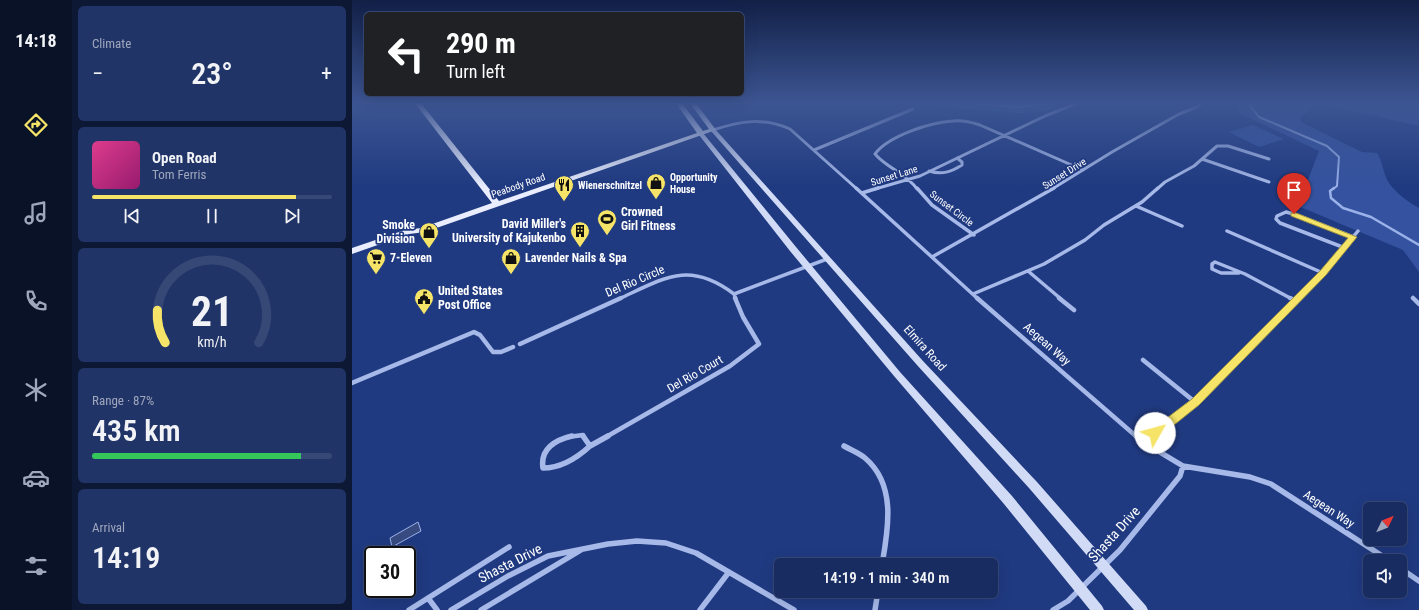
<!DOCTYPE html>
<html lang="en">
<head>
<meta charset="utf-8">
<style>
	:root { --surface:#182c61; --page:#213467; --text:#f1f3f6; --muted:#9fa7bd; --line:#364876; --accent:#f5e467 }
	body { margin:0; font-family:"Roboto Condensed",sans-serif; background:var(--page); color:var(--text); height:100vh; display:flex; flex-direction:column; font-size:15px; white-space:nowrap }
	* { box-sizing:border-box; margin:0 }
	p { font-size:13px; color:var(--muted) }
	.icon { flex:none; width:22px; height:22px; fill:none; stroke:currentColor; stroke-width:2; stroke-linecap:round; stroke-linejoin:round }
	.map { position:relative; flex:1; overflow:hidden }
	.side { display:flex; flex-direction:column; gap:6px; padding:6px; background:#0d1835; width:280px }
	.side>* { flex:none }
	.hud { position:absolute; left:12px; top:12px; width:380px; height:84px; border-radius:6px; box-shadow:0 4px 16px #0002,0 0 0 1px var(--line); background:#202124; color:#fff; overflow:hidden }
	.needle { width:26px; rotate:47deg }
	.tools { position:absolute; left:1011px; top:502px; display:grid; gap:8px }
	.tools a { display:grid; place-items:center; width:44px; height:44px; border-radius:6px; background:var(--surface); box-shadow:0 4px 16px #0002,0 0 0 1px var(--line); font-size:20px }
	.speed { position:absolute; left:12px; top:546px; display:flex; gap:8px; font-size:20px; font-weight:700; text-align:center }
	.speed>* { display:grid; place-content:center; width:52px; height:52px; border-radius:50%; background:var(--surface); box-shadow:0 4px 16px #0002,0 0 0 1px var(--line); line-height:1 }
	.speed .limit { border:2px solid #111; border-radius:6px; background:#fff; color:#111 }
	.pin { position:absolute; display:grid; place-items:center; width:34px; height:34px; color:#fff; margin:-41px -17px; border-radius:50% 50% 50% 0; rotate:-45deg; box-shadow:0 0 4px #0007 }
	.pin .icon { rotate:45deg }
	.me { position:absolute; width:44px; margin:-22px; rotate:52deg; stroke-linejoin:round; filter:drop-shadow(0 0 3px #0008) }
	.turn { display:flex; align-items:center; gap:14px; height:84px; padding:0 16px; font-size:18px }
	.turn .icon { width:52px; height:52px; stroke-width:2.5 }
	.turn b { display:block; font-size:28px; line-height:34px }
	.big { font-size:30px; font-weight:600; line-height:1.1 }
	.side .tile { flex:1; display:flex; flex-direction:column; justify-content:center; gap:6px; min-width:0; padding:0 14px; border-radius:6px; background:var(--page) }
	.side .dial { align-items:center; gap:0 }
	.dial svg { height:104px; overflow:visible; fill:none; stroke:var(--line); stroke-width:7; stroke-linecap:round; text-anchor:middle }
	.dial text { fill:var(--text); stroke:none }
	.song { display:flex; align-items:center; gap:12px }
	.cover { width:48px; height:48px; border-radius:6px; background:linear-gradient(135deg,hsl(330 70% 55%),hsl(320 70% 35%)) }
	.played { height:4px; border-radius:2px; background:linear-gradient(90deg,var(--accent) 85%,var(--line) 85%) }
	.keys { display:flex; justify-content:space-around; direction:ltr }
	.heat { display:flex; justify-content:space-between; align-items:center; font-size:22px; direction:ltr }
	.charge { height:6px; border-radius:3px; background:linear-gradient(90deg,#34c759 87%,var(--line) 0) }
	.trip { position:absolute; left:422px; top:558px; width:224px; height:40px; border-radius:6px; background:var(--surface); box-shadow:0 4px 16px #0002,0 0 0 1px var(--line); font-weight:600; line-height:40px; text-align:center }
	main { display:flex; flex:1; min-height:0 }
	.dock { display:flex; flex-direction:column; width:72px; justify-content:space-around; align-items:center; background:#0a1227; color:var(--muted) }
	.dock .icon { width:28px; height:28px }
	.dock .active { color:var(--accent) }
	.dock b { font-size:18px; color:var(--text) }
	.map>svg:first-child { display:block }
	.green { fill:#34529f }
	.water { fill:#384b80; stroke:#9ab1e9 }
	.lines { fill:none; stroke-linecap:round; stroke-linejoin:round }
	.stream-far1 { stroke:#9ab1e9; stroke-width:2 }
	.stream { stroke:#9ab1e9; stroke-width:2.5 }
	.minor-far3 { stroke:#a6b9e8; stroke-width:3 }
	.minor-far2 { stroke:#a6b9e8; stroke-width:3.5 }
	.minor-far1 { stroke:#a6b9e8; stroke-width:4.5 }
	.minor { stroke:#a6b9e8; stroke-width:5.5 }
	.secondary { fill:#d1dbf6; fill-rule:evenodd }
	.primary { fill:#e9edfe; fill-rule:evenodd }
	.route { fill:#f5e467; stroke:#9f9443 }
	.labels { text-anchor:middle; stroke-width:3.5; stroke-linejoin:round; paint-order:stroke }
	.far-street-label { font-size:10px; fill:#fff; stroke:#203a81 }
	.far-poi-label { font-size:10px; font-weight:bold; fill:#fff; stroke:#203a81; text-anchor:start }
	.poi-label { font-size:12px; font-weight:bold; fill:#fff; stroke:#203a81; text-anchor:start }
	.street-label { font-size:12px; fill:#fff; stroke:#203a81 }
	.near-street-label { font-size:14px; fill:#fff; stroke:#203a81 }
</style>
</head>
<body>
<main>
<nav class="dock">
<b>14:18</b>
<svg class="icon active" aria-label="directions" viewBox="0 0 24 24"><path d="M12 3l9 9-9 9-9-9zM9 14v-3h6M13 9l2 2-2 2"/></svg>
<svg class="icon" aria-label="music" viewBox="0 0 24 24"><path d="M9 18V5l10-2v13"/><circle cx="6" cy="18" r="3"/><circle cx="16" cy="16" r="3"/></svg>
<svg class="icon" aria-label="phone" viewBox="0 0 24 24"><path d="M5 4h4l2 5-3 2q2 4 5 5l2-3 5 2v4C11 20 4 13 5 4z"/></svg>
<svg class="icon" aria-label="climate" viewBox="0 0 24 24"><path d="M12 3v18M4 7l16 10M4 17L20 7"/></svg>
<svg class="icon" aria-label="car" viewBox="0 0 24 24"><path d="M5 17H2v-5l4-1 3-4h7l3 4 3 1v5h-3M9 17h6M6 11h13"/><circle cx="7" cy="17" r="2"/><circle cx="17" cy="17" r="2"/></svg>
<svg class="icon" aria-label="filters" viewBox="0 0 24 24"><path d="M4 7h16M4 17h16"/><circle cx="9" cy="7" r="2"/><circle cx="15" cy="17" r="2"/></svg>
</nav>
<section class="side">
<div class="tile"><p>Climate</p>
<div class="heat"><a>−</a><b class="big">23°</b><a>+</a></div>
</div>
<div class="tile">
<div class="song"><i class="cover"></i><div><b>Open Road</b><p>Tom Ferris</p></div></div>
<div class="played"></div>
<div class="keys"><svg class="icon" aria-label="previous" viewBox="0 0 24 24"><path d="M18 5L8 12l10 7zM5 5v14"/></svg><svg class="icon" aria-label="pause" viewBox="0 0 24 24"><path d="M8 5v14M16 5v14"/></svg><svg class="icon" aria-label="next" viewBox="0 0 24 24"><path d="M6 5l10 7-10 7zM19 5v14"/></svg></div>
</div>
<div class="tile dial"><svg viewBox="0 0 100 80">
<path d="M14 69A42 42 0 1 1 86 69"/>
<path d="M14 69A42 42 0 0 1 8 44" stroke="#f5e467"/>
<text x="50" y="56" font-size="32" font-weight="700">21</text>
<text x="50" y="72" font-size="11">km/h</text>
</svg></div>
<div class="tile"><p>Range · 87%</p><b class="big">435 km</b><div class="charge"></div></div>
<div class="tile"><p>Arrival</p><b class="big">14:19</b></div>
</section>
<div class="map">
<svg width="1067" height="610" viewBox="0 0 1067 610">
	<rect width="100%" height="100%" fill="#203a81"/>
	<!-- green -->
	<path class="green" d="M547,102H715C706,106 697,111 686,112C656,116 618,108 587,106C574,105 560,107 547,102Z
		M886,102H1067V126L966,103L948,118L949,122L1010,152L1025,153C1031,162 1031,174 1037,183C1044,193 1056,202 1067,208V272L1051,250L946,206L967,151L887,113Z
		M901,125L932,139L907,147L877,132Z"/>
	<!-- water -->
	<path class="water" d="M66,522L69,531L40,547L38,538Z"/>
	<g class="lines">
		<!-- stream-far1 -->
		<path class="stream-far1" d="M599,102L667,107L703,102
			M895,102L907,117L975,146L987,157L985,186L981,189"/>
		<!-- stream -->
		<path class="stream" d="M982,188L978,191L979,198L991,208L1019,217L1067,245"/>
		<!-- minor-far3 -->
		<path class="minor-far3" d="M361,130C388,121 412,117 438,129L505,189
			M462,150L561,109
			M850,159L917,182
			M577,171C590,175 599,172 610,165V162L605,158
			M523,189L568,176L693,116L728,102
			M565,189C554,173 536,169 523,154C536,136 579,122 601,121C610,120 619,122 628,125L731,170
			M700,189L760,152L827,114L845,107L851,102
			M805,189L813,182L842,166L865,146H876L917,159"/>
		<!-- minor-far2 -->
		<path class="minor-far2" d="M504,188L626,299
			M565,188L580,205L622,235
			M510,193L526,188
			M784,206L830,226
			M875,231L971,273
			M993,248L928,223L924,219L925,216L934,212L942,214L1001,237
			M580,257L702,188
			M676,271L709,299
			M887,273H869L860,269V264L863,262L893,274L940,299
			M382,294L475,259
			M382,294L384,299
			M621,294L692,264L733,240L752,225L790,202L806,188
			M267,299C312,278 337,260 382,294
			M946,299L971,273L1006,231"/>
		<!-- minor-far1 -->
		<path class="minor-far1" d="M625,298L785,437
			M707,298L722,310
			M938,298L943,300
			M1061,298L1067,304
			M168,344L269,298
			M791,360L843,402
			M0,383L122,332L128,335L141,352H149L161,347
			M216,437L231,435L232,437
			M254,437L378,366L407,344L391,317L383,298
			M798,437L843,402L947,298"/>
		<!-- minor -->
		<path class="minor" d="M220,436C203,440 188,449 191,468C209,468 225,458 238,446L231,436
			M784,436L791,442L831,466L898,477L919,484L1038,561
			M791,442L799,436
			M238,446L256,436
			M492,446C499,450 507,453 513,458C545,485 536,530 530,565
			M1048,568L1067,581
			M76,598L85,610
			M57,610L157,547
			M99,610L156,576L196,556L256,544L285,541L314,543L344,553L442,610
			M129,610L229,550
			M348,610L377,572
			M523,610L526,591
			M701,610L716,601L768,550L828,476L831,466"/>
		<!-- secondary -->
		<path class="secondary" d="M359,129H363L571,361L685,482L794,606L796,610H782L677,488L565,365L359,131Z
			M347,133H351L444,247L548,372L660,496L750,606L752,610H738L652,504L542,376L438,251L347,135Z"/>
		<!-- primary -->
		<path class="primary" d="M62,102H68L147,201L345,133L323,102H329L351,131L357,129L337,102H343L364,130L73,232L57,234L0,254V248L53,230L69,228L140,203Z"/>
	</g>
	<!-- sky -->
	<linearGradient id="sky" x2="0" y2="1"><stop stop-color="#122047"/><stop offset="0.55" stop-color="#3c5592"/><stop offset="1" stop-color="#3c5592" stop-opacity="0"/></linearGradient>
	<rect width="1067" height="187" fill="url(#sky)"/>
	<!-- route -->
	<path class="route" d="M939,213H944L1005,237L974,275L847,405L807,437H799L797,433L799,430L840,399L968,271L996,238L939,216Z"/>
	<!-- icons -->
	<defs>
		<symbol id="shop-pin" viewBox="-11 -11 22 30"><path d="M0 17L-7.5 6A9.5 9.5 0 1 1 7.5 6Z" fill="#f5e467" stroke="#203a81"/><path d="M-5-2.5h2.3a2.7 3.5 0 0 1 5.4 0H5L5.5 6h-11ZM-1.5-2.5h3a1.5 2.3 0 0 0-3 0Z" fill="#111"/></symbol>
		<symbol id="restaurant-pin" viewBox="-11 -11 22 30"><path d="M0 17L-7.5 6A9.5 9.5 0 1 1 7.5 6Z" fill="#f5e467" stroke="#203a81"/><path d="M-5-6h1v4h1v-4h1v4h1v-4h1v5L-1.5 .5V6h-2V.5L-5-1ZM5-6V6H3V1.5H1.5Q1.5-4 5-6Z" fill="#111"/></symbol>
		<symbol id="stadium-pin" viewBox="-11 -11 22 30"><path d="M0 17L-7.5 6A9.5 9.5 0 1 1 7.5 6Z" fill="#f5e467" stroke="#203a81"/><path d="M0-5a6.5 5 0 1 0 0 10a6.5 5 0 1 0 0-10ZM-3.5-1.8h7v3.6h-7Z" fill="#111"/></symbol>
		<symbol id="building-pin" viewBox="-11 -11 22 30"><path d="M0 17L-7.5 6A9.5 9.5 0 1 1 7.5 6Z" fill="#f5e467" stroke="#203a81"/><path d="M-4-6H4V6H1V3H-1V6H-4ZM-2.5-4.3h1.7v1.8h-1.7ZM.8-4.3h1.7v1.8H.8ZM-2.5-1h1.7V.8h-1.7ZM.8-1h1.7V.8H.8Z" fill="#111"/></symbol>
		<symbol id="supermarket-pin" viewBox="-11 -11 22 30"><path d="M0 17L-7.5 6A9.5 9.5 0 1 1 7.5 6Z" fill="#f5e467" stroke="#203a81"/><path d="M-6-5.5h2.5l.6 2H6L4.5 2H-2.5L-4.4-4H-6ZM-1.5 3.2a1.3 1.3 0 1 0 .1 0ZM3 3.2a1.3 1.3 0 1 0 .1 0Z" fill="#111"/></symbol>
		<symbol id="civic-pin" viewBox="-11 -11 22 30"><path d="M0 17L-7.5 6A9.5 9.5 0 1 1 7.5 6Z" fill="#f5e467" stroke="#203a81"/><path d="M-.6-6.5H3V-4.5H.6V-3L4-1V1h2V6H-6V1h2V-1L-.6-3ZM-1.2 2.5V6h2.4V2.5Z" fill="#111"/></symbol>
	</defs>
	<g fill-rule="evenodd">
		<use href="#shop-pin" x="293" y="172" width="22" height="30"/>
		<use href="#restaurant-pin" x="201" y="174" width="22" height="30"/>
		<use href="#stadium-pin" x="244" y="208" width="22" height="30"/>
		<use href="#building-pin" x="217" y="220" width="22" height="30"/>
		<use href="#shop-pin" x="66" y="221" width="22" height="30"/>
		<use href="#supermarket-pin" x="13" y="247" width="22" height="30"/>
		<use href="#shop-pin" x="148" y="247" width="22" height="30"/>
		<use href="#civic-pin" x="61" y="287" width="22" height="30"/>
	</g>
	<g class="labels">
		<!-- far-street labels -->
		<g class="far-street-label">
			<text transform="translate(712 173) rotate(-32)" y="4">Sunset Drive</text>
			<text transform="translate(542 175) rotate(-17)" y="4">Sunset Lane</text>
			<text transform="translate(166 185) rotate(-19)" y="4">Peabody Road</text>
			<text transform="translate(600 208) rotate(37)" y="4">Sunset Circle</text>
		</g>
		<!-- far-poi labels -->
		<g class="far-poi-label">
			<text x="318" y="181">Opportunity<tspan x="318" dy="12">House</tspan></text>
			<text x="226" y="189">Wienerschnitzel</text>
		</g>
		<!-- poi labels -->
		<g class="poi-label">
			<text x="269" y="216">Crowned<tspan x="269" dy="14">Girl Fitness</tspan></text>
			<text x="214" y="228" text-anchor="end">David Miller's<tspan x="214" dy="14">University of Kajukenbo</tspan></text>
			<text x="63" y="229" text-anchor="end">Smoke<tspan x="63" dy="14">Division</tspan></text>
			<text x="38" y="262">7-Eleven</text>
			<text x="173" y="262">Lavender Nails &amp; Spa</text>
			<text x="86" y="295">United States<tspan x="86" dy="14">Post Office</tspan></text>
		</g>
		<!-- street labels -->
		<g class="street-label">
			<text transform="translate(283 281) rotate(-23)" y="4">Del Rio Circle</text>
			<text transform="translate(695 344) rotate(41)" y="4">Aegean Way</text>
			<text transform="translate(573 348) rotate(48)" y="4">Elmira Road</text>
			<text transform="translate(343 374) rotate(-30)" y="4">Del Rio Court</text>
			<text transform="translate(977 509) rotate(33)" y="4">Aegean Way</text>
		</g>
		<!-- near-street labels -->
		<g class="near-street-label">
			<text transform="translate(762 534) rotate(-48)" y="5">Shasta Drive</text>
			<text transform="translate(158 563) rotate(-27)" y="5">Shasta Drive</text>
		</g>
	</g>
</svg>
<div class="tools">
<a><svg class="needle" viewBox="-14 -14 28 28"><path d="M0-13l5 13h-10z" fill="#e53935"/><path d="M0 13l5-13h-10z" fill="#9fa7bd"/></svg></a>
<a><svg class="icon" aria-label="sound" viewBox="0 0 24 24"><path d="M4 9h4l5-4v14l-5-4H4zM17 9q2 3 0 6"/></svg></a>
</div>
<div class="speed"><div class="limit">30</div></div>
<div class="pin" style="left:942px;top:214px;background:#d93025"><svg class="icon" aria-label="arrive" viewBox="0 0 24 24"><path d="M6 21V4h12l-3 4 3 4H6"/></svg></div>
<svg class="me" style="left:803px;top:433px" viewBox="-20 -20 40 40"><circle r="19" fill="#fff"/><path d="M0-13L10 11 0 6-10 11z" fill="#f5e467"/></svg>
<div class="trip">14:19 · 1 min · 340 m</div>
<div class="hud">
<div class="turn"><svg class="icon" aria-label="left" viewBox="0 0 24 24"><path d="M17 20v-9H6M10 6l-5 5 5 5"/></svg><div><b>290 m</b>Turn left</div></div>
</div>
</div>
</main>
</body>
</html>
